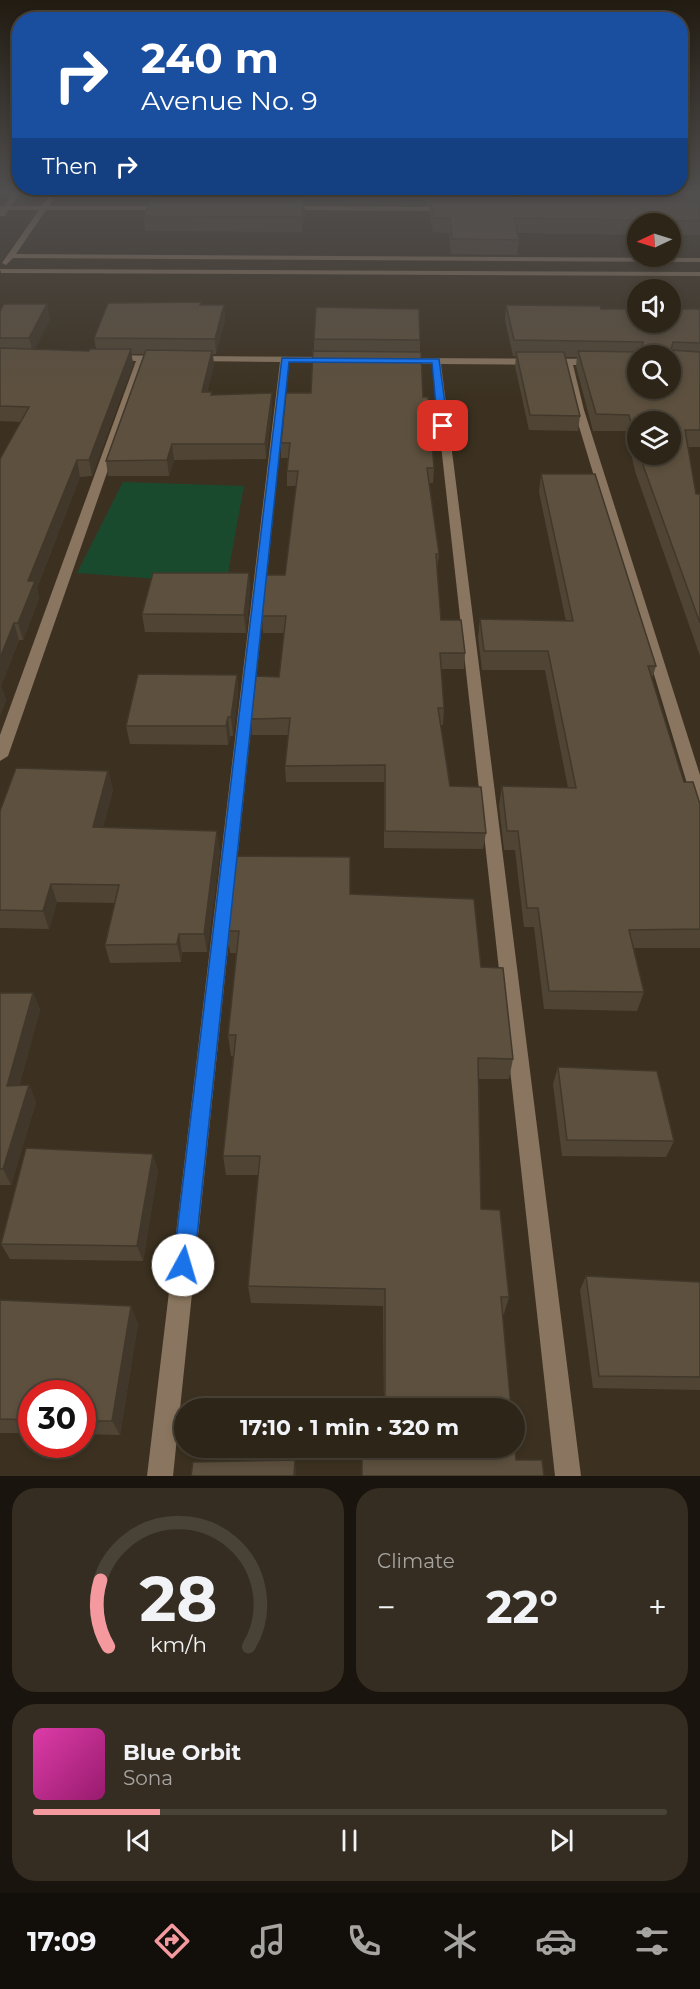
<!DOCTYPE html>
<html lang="en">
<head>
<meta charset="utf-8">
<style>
	:root { --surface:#2d2518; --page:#352d21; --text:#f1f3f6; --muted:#a7a5a2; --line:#484237; --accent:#f49a9f }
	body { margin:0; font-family:Montserrat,sans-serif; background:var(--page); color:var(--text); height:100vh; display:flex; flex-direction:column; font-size:22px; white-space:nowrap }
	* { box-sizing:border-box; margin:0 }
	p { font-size:20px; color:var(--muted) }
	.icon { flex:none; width:33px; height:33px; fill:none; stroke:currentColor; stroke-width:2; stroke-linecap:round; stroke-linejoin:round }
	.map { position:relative; height:1476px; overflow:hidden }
	.details { display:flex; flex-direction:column; gap:12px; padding:12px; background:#19140d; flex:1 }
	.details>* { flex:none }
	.top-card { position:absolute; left:12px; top:12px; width:676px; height:183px; border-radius:24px; box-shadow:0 3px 9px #0003,0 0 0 2px var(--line); background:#1a4fa0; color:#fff; overflow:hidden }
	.needle { width:39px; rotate:266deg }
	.fabs { position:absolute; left:627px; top:213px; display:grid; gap:12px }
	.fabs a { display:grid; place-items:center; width:54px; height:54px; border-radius:50%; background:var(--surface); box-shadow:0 3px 9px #0003,0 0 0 2px var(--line); font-size:30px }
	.speed { position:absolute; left:18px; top:1380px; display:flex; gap:12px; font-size:30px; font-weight:700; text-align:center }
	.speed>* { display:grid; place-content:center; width:78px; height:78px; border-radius:50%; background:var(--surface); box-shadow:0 3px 9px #0003,0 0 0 2px var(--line); line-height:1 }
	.speed .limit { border:9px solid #d22; background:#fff; color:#111 }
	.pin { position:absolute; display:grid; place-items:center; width:51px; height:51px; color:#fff; margin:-26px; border-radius:12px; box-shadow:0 3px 9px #0006 }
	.me { position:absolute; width:66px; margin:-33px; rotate:6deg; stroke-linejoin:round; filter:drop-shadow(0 0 4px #0008) }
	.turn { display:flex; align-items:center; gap:21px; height:126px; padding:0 30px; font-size:27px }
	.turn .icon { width:78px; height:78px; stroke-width:2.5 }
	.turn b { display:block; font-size:42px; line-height:51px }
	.then { display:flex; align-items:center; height:57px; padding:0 30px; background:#0003; gap:12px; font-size:22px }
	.big { font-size:45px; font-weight:700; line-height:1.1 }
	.details .widget { flex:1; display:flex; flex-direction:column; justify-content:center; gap:9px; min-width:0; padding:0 21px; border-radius:24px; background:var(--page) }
	.details .dial { align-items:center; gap:0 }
	.dial svg { height:156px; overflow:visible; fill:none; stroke:var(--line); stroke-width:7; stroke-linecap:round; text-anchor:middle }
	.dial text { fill:var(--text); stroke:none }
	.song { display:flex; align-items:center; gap:18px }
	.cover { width:72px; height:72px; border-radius:9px; background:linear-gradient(135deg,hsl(320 70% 55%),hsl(320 70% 35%)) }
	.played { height:6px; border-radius:3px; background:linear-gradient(90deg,var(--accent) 20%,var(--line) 20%) }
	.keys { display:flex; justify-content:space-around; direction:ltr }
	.heat { display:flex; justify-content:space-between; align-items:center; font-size:33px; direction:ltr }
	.details .tiles { flex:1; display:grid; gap:12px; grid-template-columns:1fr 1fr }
	.widget:last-child { grid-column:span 2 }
	.trip { position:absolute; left:174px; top:1398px; width:351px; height:60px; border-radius:30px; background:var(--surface); box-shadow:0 3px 9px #0003,0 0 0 2px var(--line); font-weight:700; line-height:60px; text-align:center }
	.tabs { display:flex; height:96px; justify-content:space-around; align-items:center; background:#120f0a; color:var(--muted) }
	.tabs .icon { width:42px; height:42px }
	.tabs .active { color:var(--accent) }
	.tabs b { font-size:27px; color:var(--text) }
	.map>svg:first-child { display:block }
	.green { fill:#1a4a2e }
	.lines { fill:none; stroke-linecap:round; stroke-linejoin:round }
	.minor { fill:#8a7660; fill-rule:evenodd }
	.wall { fill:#504535; fill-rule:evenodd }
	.shaded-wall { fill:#41382b }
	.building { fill:#5d503e; stroke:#41382b; stroke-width:1.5; fill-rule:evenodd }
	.route { fill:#1a73e8; stroke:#114b97; stroke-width:1.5 }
</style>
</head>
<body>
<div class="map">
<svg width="700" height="1476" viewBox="0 0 700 1476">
	<rect width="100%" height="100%" fill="#3c3120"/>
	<!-- green -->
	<path class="green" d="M123,482L244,486L226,584L77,573Z"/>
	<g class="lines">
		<!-- minor -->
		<path class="minor" d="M13,193H20L11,206H42L50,193H57L49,206H166L170,208L166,210H46L16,254L700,258V262L13,258L6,265L2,263L39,210H8L5,216H0V206H4Z
			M509,193H516L521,211H515Z
			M286,206L448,207L452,209L448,211L283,210Z
			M0,269L700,272V276L1,273Z
			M113,355L164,356L169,359L164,362L146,361L8,756L0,761V735L136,361L110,360V356Z
			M194,356L332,357L337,360L332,363H289L173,1476H147L280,362L191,361V357Z
			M401,358L638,359V365H573L584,410L700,775V806L694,804L692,800L574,410L564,365L441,364L581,1476H555L432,364L398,363L396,361Z"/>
	</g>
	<!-- wall -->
	<path class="wall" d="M155,193H307L305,204H304L305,213L302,232L145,231L144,216L156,198Z
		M426,193H512L511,199H520L517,193H606L605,200H613L609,193H700V235H670V224H638V235L517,233L519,240L517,255L451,254L449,233L433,232L429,213L430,205H428Z
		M47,304L50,319L34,350L89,351L96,349L94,338L201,305H224L225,320L216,354H213L214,365L207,392L212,395L272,408L266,459L174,460L169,476H108L106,461L144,354H131L133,364L92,476L80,477L37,588L39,598L23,640H19L1,686L6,700L0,715V459L21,422L0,421V311Z
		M506,305L601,309H700V447H688L696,494H700V656L635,471L626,431H593L576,366L577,357H565L580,416L578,431L529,430L515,366L516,356H513L505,320ZM638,422L670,454H638Z
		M314,339L420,340V352L423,397L434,468L433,483H429L439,554L437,570L441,620L465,653L464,669H441L444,708L443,725H440L450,786L486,833L483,849L384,848V782H286L285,766L289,735H252L251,719L279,677L284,633H263L262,616L285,575L296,486H287V471L288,458H281V443L311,393L314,351Z
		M541,474L656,666L652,679L684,782L700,804V948H634L644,992L637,1011L544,1009L534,927H524L515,850H504L499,805L502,786L568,788L545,670H482L478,637L480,619L566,621L539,492Z
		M249,573L250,591L246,633L145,632L142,614Z
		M237,675L238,693L233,736H230L228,745L130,744L126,726Z
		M108,771L113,790L103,827L220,850L207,952H182L181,962L110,963L105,945L115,903L57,902L49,929L0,928V811Z
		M350,894L481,967L513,1059L509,1079H479L481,1209L509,1297L504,1314H502L511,1408H384L383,1306L251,1303L248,1286L259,1175H226L223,1156L233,1056H231L228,1035L237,953H230L227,931Z
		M0,993H33L40,1010L19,1086L29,1085L36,1102L11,1185H0Z
		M558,1067L674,1141L666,1157L562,1156L553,1084Z
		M158,1170L143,1261L10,1259L1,1244Z
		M586,1276L700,1282V1390L593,1388L580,1290Z
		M0,1300L138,1323L120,1435L82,1434V1394H32V1433H0Z"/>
	<!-- shaded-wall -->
	<path class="shaded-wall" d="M304,198L305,213L302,232V217Z
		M47,304L50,319L33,353L29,338Z
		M224,305L225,320L216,354L215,339Z
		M131,349L133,364L92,476L89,460Z
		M212,351L214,365L203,407L202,392Z
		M272,393V408L266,459L265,444Z
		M172,444L174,460L169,476L167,460Z
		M77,460L80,477L37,588L39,598L23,640L18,623L28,581Z
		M249,573L250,591L246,633L244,615Z
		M14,623L19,640L1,686L6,700L0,715V658Z
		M237,675L238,693L233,736L231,717Z
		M228,717L230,736L228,745L226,726Z
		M108,771L113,790L98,845L93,827Z
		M217,831L220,850L207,952L204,934Z
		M51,884L57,902L49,929L43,911Z
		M179,934L182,952L181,962L177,944Z
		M33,993L40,1010L15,1102L7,1086Z
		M29,1085L36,1102L11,1185L3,1169Z
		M153,1154L158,1170L143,1261L137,1246Z
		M131,1306L138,1323L120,1435L112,1421Z
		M295,1460L296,1470V1476H294Z"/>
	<!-- building -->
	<path class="building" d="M155,193H305V194Z
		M151,198H304L302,217L144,216Z
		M430,199L700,200V221L514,218L519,240L452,239L450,218H434Z
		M201,302L200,305H224L215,339L94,338L108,303Z
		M4,304H47L29,338H0V311Z
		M506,305L600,306L601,309H638V322H670V309H700V343L673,342L671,350L700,352V430H685L696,494H700V623L639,454H670V422H638V450L629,415L596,414L578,351L641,352L643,342L514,340ZM638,356H670V388H638Z
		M316,307L419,309L420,340L314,339Z
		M0,348L89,351L90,349H131L89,460H77L28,581H35L18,623H14L0,658V459L29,407L0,406Z
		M146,350L212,351L202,392H212L211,395L272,393L265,444H172L167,460L106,461Z
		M313,351L421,352L423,397H428L434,468H427L439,554H436L441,620H461L465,653H440L444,708H438L450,786L481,787L486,833L385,831V765L285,766L290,718L251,719L256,676L279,677L286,616H262L266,575H285L298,471H287L290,443H281L286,393H311Z
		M516,352H564L580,416L530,415Z
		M541,474H595L656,666H648L684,782H693L700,804V929L629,930L644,992L549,991L538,908H527L518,831H507L502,786L576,788L548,651H484L480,619L573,621Z
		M153,573H249L244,615L142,614Z
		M138,674L237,675L231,717H228L226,726H126Z
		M16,768L108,771L93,827L217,831L204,934H179L177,944L105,945L119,885L51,884L43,911L0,910V811Z
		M235,856L350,857V894L474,899L481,967L503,968L513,1059L478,1058L481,1209L500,1210L509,1297H501L511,1408H385V1289L248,1286L260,1156H223L236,1035H228L239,931H227Z
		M0,993H33L7,1086L29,1085L3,1169H0Z
		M558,1067L657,1071L674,1141L567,1140Z
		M26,1148L153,1154L137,1246L1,1244Z
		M586,1276L700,1282V1377L599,1376Z
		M0,1300L131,1306L112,1421H82V1394H32V1420L0,1419Z
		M514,1441L516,1460H542L544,1476H362V1458H385V1448H514Z
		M295,1460L294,1476H191L193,1462Z"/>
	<!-- sky -->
	<linearGradient id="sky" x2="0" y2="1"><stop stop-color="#211b12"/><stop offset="0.48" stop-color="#504e4e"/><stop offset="1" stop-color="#504e4e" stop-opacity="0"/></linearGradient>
	<rect width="700" height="400" fill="url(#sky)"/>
	<!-- route -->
	<path class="route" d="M282,358L439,359L448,426L443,429L438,426L432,363L289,362L194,1265L191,1272L183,1275L176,1272L173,1265Z"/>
</svg>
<div class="fabs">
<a><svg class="needle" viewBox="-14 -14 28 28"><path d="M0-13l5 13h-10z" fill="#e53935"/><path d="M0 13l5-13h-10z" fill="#a7a5a2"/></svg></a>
<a><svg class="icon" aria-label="sound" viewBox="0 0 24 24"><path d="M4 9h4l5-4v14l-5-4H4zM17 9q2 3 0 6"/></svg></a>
<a><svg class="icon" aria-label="search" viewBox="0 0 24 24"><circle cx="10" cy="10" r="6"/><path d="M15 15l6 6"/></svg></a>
<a><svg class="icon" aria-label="layers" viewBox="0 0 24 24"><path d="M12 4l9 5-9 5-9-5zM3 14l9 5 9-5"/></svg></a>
</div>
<div class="speed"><div class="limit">30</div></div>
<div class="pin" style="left:443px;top:426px;background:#d93025"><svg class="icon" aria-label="arrive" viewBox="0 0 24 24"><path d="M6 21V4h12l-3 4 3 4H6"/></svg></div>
<svg class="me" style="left:183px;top:1265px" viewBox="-20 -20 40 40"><circle r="19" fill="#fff"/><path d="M0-13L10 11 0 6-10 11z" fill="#1a73e8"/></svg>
<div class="trip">17:10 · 1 min · 320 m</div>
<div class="top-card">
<div class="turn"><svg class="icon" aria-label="right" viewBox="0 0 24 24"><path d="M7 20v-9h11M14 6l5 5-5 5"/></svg><div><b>240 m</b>Avenue No. 9</div></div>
<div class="then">Then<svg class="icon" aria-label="right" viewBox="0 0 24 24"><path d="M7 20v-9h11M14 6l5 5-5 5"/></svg></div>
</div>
</div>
<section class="details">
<div class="tiles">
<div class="widget dial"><svg viewBox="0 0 100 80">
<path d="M14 69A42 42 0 1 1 86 69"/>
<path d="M14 69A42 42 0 0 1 10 35" stroke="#f49a9f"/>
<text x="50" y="56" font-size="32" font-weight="700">28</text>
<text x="50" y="72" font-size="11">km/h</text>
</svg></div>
<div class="widget"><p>Climate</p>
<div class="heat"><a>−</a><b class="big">22°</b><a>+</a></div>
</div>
<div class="widget">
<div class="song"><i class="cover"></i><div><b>Blue Orbit</b><p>Sona</p></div></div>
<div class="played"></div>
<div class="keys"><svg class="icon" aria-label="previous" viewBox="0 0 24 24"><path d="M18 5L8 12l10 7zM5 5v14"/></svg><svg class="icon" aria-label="pause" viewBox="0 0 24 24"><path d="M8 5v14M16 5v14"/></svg><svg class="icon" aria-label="next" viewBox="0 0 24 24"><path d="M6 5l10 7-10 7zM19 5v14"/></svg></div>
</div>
</div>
</section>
<nav class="tabs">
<b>17:09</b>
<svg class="icon active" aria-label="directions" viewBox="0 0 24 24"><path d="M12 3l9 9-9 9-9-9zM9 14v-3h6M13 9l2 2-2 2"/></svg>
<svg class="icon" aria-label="music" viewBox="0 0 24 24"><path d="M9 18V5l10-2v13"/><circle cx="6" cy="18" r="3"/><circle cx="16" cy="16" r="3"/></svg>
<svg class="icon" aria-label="phone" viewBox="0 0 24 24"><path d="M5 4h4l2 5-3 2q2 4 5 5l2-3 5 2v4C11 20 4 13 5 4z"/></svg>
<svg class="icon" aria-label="climate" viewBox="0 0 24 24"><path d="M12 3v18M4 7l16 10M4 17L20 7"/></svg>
<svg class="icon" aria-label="car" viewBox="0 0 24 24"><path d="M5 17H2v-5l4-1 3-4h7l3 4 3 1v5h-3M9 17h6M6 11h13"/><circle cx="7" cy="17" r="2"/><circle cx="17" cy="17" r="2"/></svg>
<svg class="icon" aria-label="filters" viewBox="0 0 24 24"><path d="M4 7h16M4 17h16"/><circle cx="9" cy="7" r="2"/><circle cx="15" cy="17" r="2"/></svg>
</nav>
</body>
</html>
